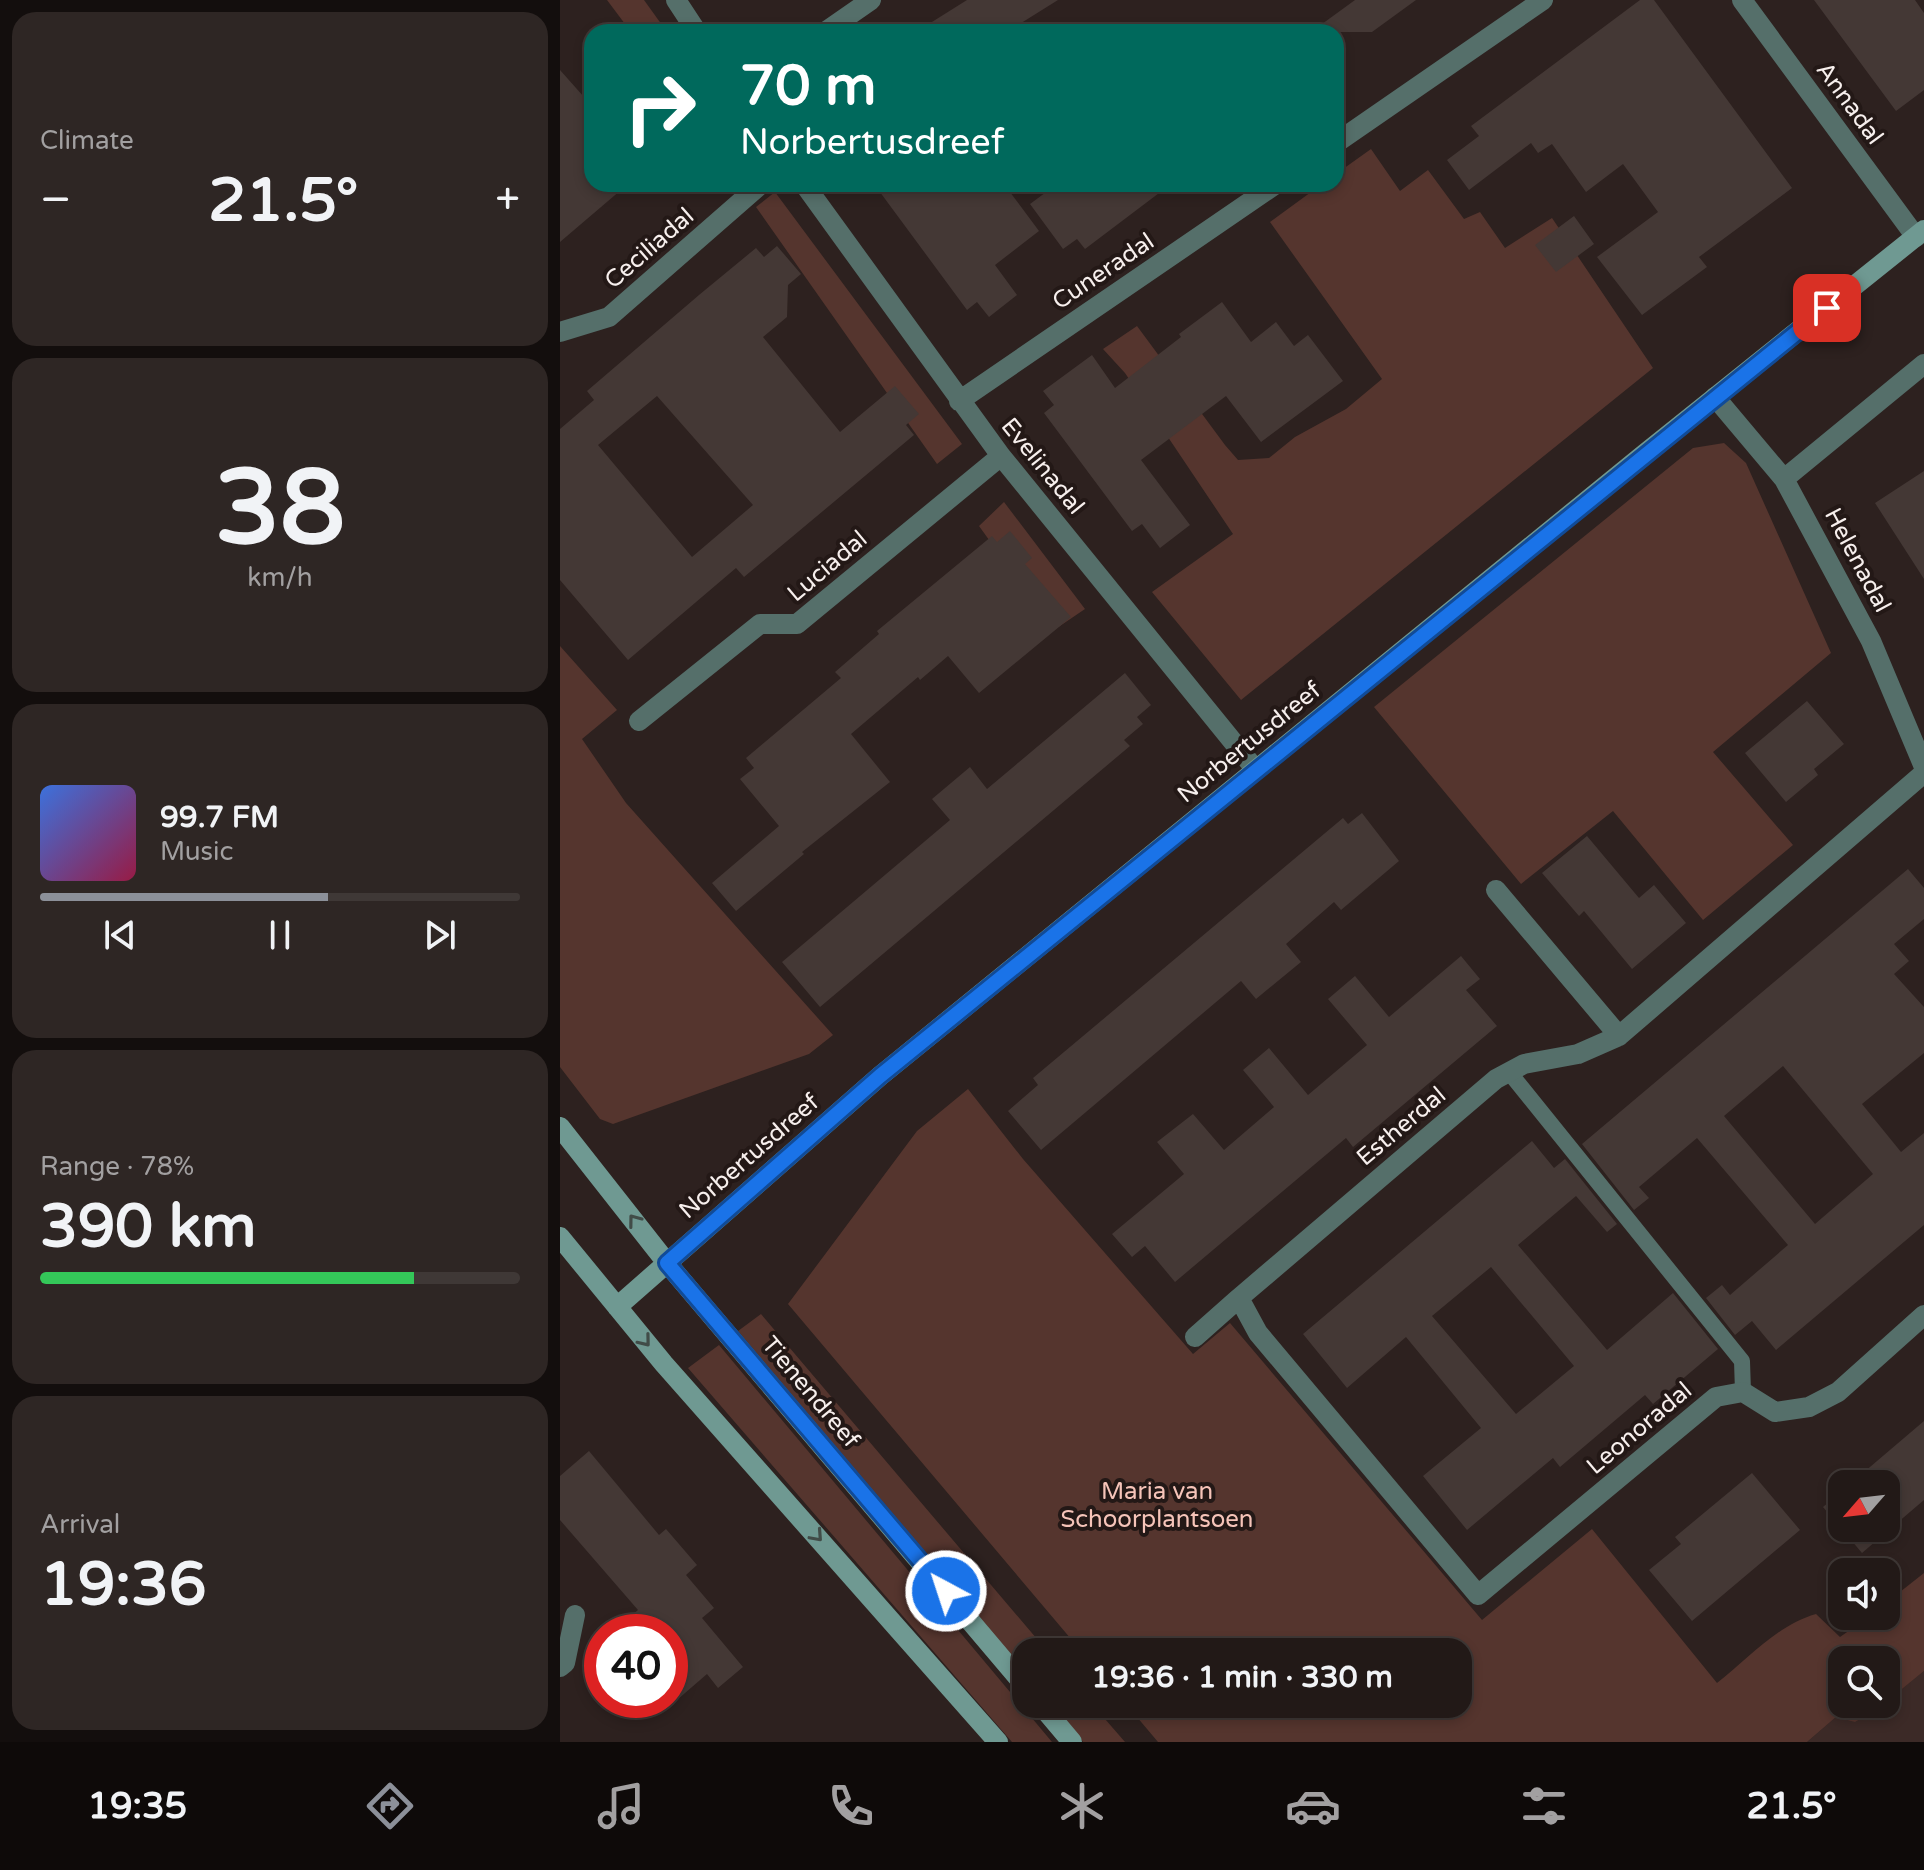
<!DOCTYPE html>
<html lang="en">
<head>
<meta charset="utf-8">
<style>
	:root { --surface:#221917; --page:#2e2624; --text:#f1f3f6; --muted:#a2a0a1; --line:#3f3836; --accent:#8c9099 }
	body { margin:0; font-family:"Varela Round",sans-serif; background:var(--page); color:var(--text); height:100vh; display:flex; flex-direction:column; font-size:30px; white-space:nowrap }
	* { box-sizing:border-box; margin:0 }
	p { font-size:26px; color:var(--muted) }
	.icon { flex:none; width:44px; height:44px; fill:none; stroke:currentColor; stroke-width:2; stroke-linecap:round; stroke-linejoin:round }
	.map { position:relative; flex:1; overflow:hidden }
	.details { display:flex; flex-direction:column; gap:12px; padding:12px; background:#130e0d; width:560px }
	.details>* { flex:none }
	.hud { position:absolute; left:24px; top:24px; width:760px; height:168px; border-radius:24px; box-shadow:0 4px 12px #0003,0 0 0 2px var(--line); background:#00695c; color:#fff; overflow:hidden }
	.needle { width:52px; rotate:242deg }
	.fabs { position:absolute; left:1268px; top:1470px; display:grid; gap:16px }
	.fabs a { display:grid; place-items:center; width:72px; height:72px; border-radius:16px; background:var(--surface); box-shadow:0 4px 12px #0003,0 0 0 2px var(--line); font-size:40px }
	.speed { position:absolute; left:24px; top:1614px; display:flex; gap:16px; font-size:40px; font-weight:700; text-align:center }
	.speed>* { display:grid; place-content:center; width:104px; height:104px; border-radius:50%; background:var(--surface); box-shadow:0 4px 12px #0003,0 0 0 2px var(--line); line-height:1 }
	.speed .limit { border:12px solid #d22; background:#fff; color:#111 }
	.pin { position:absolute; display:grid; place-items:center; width:68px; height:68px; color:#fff; margin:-34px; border-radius:16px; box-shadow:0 4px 12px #0006 }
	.me { position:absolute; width:88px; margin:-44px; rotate:320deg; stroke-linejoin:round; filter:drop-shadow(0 0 6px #0008) }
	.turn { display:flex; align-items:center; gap:28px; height:168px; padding:0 24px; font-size:36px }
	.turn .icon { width:104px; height:104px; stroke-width:2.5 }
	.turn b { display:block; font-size:56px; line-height:68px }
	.big { font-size:60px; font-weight:700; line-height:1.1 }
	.details .card { flex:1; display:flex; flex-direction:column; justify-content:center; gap:12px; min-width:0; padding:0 28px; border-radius:24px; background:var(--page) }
	.details .dial { align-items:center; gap:0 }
	.dial b { font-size:104px; line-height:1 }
	.song { display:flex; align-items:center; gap:24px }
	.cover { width:96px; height:96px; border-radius:12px; background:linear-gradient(135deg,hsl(220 70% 55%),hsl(340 70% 35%)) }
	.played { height:8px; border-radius:4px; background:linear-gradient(90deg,var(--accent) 60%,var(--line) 60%) }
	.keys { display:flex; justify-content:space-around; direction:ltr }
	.heat { display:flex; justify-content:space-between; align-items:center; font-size:44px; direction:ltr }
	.charge { height:12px; border-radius:6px; background:linear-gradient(90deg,#34c759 78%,var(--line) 0) }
	.trip { position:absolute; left:452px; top:1638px; width:460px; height:80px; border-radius:24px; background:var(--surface); box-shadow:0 4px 12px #0003,0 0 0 2px var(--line); font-weight:700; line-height:80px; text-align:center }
	.menu { display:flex; height:128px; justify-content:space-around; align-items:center; background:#0e0a09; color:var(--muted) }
	.menu .icon { width:56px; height:56px }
	.menu .current { color:var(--accent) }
	.menu b { font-size:36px; color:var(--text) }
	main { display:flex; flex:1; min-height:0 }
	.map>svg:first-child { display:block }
	.built { fill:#3c2a27 }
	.green { fill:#55352e }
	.building { fill:#443835; fill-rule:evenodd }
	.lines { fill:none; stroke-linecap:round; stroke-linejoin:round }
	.lane { stroke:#556f6a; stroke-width:16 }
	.street { stroke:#556f6a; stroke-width:20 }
	.secondary { stroke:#6f9992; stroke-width:20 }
	.oneway { stroke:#414c48 }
	.route-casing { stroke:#114b97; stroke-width:20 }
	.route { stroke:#1a73e8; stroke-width:14 }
	.labels { text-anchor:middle; stroke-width:8; stroke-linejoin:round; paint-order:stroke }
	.street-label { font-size:24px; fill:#f7efed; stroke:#231816 }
	.park-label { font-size:24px; fill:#f6c4b9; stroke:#231816 }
</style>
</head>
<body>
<main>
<section class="details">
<div class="card"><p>Climate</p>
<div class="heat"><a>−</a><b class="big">21.5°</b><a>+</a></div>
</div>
<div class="card dial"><b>38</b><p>km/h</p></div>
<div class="card">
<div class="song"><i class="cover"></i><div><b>99.7 FM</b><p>Music</p></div></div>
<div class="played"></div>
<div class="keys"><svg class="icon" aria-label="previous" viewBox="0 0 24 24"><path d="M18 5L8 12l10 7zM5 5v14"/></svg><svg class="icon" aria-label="pause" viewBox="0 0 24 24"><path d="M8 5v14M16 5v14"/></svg><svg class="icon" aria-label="next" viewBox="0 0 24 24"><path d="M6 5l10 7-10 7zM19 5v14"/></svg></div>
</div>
<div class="card"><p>Range · 78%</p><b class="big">390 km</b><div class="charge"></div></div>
<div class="card"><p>Arrival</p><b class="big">19:36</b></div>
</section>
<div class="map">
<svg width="1364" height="1742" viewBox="0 0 1364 1742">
	<rect width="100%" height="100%" fill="#2d211f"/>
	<!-- built -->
	<path class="built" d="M1364,1671V1742H1247L1276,1717L1313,1712Z"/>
	<!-- green -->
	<path class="green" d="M47,0H84L107,32H71Z
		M811,149L840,191L868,170L904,219L920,212L945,248L992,218L1093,368L681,700L592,592L673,534L565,373L543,349L577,326L665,445L678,460L709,458L735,437L786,409L822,379L710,222L762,184H776V174Z
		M215,192L402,444L377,464L196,207Z
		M1164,443L1186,463L1271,653L1153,752L1233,845L1143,920L1053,811L961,884L814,707L1133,448Z
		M444,502L525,609L494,630L419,526Z
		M0,646L57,710L22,739L66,803L273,1035L249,1054L53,1124L40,1119L0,1067Z
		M408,1089L463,1159L633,1354L670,1323L922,1620L1032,1529L1157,1683C1188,1659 1217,1625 1256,1614L1280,1637L1310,1616H1326V1603L1364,1573V1671L1326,1702V1660H1282V1704H1324L1295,1722L1276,1717L1247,1742H598L566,1704H898V1652H522L228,1304L357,1131Z
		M201,1314L488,1652H466V1674L178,1331Z
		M159,1345L492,1742H452L128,1368Z
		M491,1704H532L565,1742H523Z"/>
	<!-- building -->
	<path class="building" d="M407,0H498L447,32H356Z
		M795,0H856L812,32H751Z
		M1080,0H1094L1232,188L1139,257L1147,267L1082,315L1037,257L1098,212L1063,164L1026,192L992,144L978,153L971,143L909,190L887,160L919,136L911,126Z
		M1254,0H1355L1364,13V90L1336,111Z
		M0,70L32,106V184H68L0,242Z
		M314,184H444L479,231L435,265L457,295L429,317L417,302L407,310Z
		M497,184H611L525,249L517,239L503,249L470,204Z
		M1014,216L1034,244L996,272L975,245Z
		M217,246L241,274L228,285L227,317L203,337L280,432L335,386L359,414L346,425L354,435L184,577L176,568L68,660L0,580V429L34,400L27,391L139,295L196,248L204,257ZM97,396L193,505L132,557L38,445Z
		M662,302L691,342L716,322L734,346L748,335L783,381L701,442L666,396L581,460L630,525L600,548L582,524L572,531L484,413L494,405L483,391L532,355L555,388L621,337L619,334Z
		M1364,471V579L1315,503Z
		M450,531L472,558L465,564L511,617L419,693L388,656L360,680L358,677L291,734L330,782L242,852L244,854L176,911L152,883L219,826L180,779L194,768L186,758L281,678L275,672L319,634L317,631L432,536L437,542Z
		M565,673L591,705L577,717L583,724L564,740L570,746L260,1007L222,962L390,820L372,799L410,767L427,789Z
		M1247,701L1284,744L1254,769L1258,775L1226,802L1185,753Z
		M802,813L839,861L781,910L774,902L726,944L741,962L696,999L681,981L481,1150L448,1111L478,1085L473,1078L783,818L788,824Z
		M1027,836L1079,898L1094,885L1126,923L1072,969L1024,911L1019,916L982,873Z
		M1348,869L1364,888V919L1334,944L1349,961L1334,974L1364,1007V1053L1302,1104L1341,1152L1364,1133V1225L1216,1350L1192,1321L1175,1335L1146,1298L1162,1285L1170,1295L1228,1245L1137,1138L1079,1187L1089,1198L1074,1210L1022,1144ZM1223,1066L1313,1174L1255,1224L1164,1116Z
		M901,956L920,979L906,990L937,1026L793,1147L786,1138L615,1282L585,1246L572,1257L552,1234L624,1174L597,1142L633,1114L664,1150L714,1107L683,1070L709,1048L748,1095L807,1045L768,999L795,976L829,1017Z
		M972,1141L994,1168L1005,1159L1057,1224L1047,1232L1016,1196L958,1245L1047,1350L1113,1293L1158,1349L1093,1404L1085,1395L1000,1467L993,1458L907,1530L863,1476L921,1428L846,1337L787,1388L743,1334ZM931,1267L1014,1366L956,1414L872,1316Z
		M1364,1421V1500L1302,1553L1263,1507L1282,1491V1528H1326V1484H1290Z
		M29,1451L99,1535L106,1529L137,1565L126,1575L154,1608L142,1618L183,1667L158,1688L147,1674L110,1706V1632H52L78,1610L0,1520V1476Z
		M1192,1473L1240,1530L1132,1621L1089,1570L1121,1544L1115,1537Z"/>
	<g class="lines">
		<!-- lane -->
		<path class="lane" d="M949,1072L1182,1361L1183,1392"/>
		<!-- street -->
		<path class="street" d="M116,0L137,32
			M1182,0L1356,237
			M265,32L311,0
			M776,143L983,0
			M244,184L441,456L696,770
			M0,332L49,317L201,184
			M1155,397L1224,479L1311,641L1364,767
			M399,401L716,184
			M1224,479L1364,364
			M79,721L200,624H237L441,456
			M1364,773L1059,1036L1018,1054L964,1064L936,1079L679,1298L698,1333L918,1595L1156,1397L1183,1392L1215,1412L1249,1407L1278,1392L1364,1315
			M936,890L1059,1036
			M635,1337L679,1298
			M0,1667L5,1663L15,1615"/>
		<!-- secondary -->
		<path class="secondary" d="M0,1127L107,1263L466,1687
			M0,1237L104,1364L438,1742
			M57,1307L320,1076L1083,455L1364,230
			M480,1704L512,1742"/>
	</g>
	<!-- one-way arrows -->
	<defs><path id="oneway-chevron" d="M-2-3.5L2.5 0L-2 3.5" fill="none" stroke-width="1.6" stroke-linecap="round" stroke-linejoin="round" transform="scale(2)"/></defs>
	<g class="oneway">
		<use href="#oneway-chevron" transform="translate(74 1220) rotate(-127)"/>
		<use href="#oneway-chevron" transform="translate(85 1341) rotate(51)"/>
		<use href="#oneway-chevron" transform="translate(257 1536) rotate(48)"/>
	</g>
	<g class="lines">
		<defs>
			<path id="route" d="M386,1591L107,1263L320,1076L1267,308"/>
		</defs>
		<!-- route casing -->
		<use href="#route" class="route-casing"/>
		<!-- route -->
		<use href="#route" class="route"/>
	</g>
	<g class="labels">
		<!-- street labels -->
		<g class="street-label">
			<text transform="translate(1290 103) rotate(54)" y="8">Annadal</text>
			<text transform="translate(89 248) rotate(-41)" y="8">Ceciliadal</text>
			<text transform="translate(543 271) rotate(-34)" y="8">Cuneradal</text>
			<text transform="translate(483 466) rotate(51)" y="8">Evelinadal</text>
			<text transform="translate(1298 560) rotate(62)" y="8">Helenadal</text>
			<text transform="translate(267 566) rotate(-40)" y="8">Luciadal</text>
			<text transform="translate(689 742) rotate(-39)" y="8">Norbertusdreef</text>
			<text transform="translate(841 1126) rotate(-40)" y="8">Estherdal</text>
			<text transform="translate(189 1156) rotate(-41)" y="8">Norbertusdreef</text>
			<text transform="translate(251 1392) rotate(50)" y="8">Tienendreef</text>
			<text transform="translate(1079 1428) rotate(-40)" y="8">Leonoradal</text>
		</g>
		<!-- park labels -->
		<g class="park-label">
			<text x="597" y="1499">Maria van<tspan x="597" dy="28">Schoorplantsoen</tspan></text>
		</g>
	</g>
</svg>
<div class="fabs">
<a><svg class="needle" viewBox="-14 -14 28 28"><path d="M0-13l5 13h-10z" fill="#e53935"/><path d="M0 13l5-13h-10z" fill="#a2a0a1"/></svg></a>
<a><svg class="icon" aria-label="sound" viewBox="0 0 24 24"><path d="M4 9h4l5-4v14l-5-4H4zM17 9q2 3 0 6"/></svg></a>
<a><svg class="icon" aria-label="search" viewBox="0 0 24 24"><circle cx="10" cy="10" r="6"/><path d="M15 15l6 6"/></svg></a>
</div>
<div class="speed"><div class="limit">40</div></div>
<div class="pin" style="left:1267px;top:308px;background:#d93025"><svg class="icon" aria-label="arrive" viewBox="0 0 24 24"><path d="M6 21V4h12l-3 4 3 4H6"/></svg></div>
<svg class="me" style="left:386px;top:1591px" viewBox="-20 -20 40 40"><circle r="17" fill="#1a73e8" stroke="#fff" stroke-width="3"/><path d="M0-11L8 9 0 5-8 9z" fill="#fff"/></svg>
<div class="trip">19:36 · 1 min · 330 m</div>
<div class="hud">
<div class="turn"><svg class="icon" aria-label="right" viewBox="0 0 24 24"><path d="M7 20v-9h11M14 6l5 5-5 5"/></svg><div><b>70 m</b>Norbertusdreef</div></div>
</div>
</div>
</main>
<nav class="menu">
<b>19:35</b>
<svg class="icon current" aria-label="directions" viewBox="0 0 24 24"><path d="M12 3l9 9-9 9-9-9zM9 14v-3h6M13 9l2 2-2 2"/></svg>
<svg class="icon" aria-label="music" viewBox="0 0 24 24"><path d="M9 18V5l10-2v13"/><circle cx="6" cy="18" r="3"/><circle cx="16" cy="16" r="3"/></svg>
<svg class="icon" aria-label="phone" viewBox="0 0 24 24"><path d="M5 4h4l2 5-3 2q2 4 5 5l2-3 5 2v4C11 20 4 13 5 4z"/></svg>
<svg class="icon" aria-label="climate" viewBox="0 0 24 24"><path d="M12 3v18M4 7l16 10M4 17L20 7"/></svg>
<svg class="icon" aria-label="car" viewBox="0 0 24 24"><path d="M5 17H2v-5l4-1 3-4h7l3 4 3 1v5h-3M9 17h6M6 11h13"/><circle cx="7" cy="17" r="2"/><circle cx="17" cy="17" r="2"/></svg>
<svg class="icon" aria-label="filters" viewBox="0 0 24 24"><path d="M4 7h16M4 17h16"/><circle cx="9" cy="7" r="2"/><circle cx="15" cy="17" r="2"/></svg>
<b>21.5°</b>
</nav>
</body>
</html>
